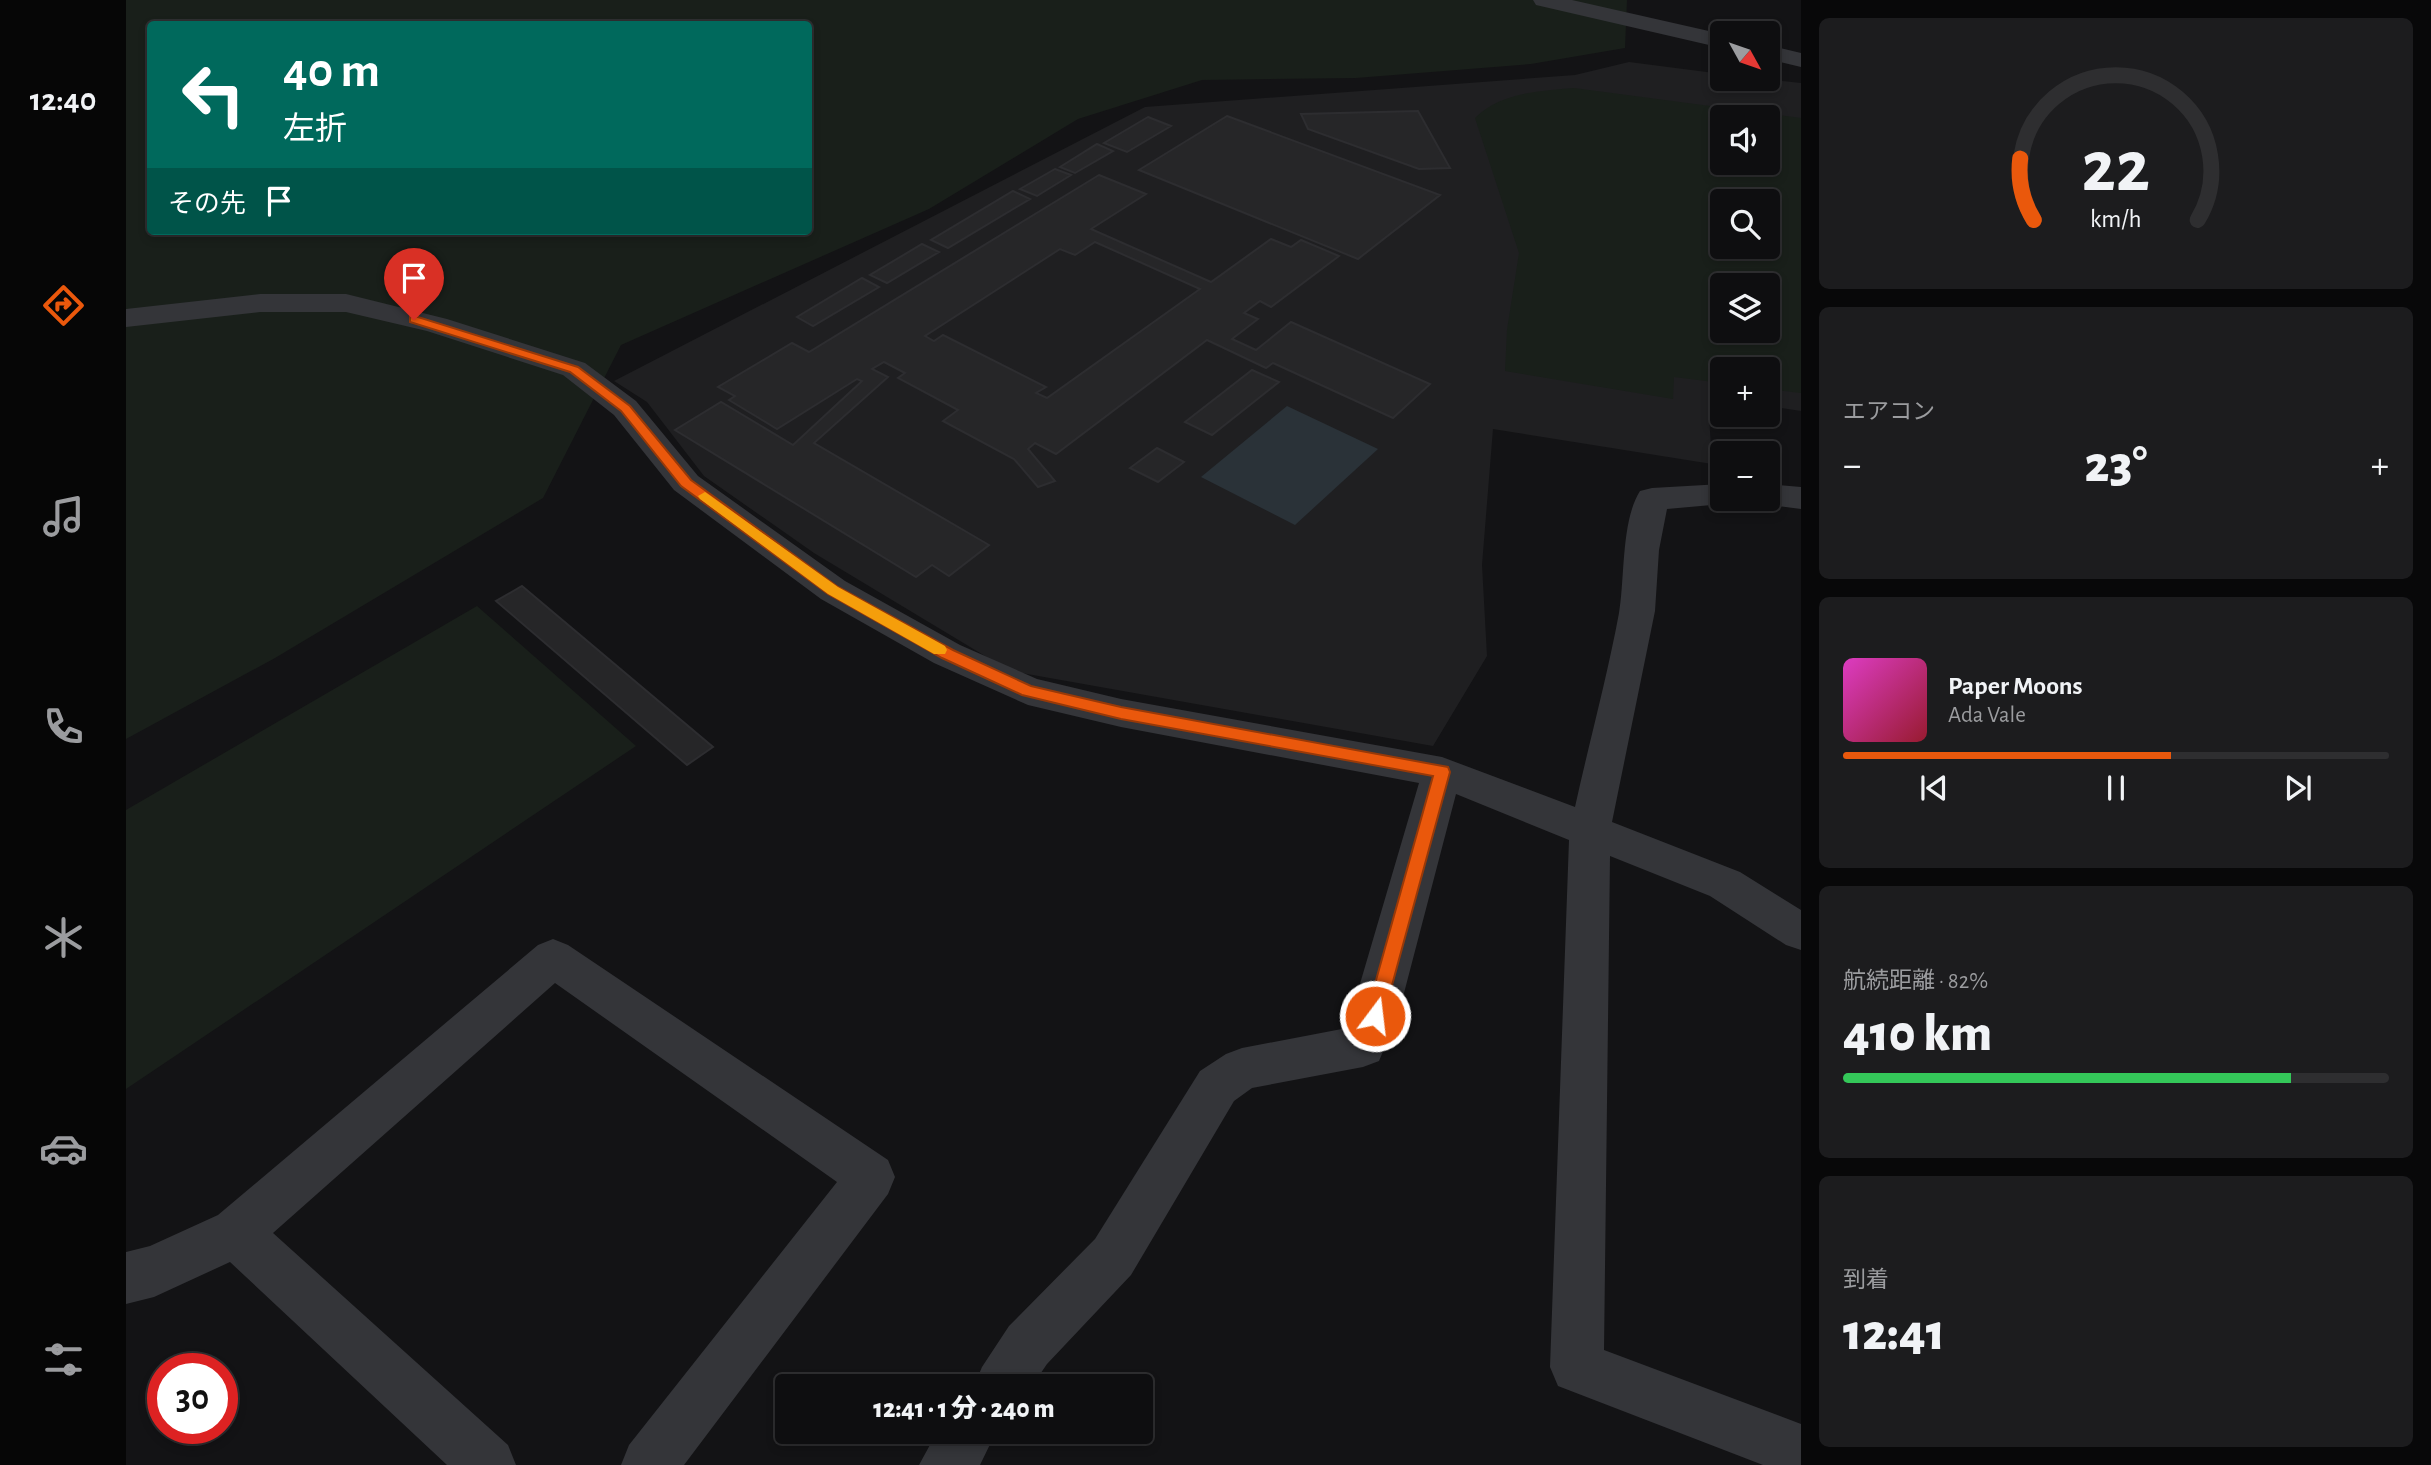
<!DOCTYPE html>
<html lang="ja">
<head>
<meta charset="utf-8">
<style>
	:root { --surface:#0e0e10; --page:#1c1c1e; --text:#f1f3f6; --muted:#9b9c9f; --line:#2e2e30; --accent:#ea580c }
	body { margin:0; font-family:"Alegreya Sans","Noto Sans JP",sans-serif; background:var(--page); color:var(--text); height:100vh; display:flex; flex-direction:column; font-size:26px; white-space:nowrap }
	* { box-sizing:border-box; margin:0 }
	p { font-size:23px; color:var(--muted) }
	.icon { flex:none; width:38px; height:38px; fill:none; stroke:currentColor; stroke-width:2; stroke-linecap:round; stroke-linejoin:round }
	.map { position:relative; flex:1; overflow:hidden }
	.sheet { display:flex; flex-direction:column; gap:18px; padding:18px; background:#080809; width:630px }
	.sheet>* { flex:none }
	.banner { position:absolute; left:21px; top:21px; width:665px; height:214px; border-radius:7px; box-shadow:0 4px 10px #0003,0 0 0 2px var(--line); background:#00695c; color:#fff; overflow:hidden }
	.needle { width:46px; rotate:130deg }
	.tools { position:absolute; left:1584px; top:21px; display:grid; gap:14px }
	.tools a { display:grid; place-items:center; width:70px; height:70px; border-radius:7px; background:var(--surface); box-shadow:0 4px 10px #0003,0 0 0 2px var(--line); font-size:35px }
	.speed { position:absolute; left:21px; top:1353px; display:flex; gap:14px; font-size:35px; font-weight:700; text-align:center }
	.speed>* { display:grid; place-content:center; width:91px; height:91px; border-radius:50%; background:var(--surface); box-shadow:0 4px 10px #0003,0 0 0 2px var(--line); line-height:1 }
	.speed .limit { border:10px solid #d22; background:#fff; color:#111 }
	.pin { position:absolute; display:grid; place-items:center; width:60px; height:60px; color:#fff; margin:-72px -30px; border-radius:50% 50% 50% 0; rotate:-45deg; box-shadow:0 0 7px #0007 }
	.pin .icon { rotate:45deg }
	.me { position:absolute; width:77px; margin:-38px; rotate:15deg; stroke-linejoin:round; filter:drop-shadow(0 0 5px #0008) }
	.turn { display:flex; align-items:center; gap:24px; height:147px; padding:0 21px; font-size:32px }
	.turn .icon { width:91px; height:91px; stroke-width:2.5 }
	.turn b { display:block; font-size:49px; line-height:60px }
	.then { display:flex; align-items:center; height:66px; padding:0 21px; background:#0003; gap:14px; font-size:26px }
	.big { font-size:52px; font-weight:800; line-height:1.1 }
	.sheet .tile { flex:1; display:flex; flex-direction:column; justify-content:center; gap:10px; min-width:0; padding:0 24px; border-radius:10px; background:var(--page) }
	.sheet .dial { align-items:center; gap:0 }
	.dial svg { height:182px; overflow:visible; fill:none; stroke:var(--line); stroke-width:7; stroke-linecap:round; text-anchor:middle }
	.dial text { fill:var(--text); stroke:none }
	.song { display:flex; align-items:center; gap:21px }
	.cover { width:84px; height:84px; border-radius:10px; background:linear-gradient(135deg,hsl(310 70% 55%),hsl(350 70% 35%)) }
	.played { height:7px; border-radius:4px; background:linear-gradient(90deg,var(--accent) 60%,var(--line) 60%) }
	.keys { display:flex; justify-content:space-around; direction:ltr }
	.heat { display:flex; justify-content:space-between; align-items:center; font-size:38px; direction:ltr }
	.charge { height:10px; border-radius:5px; background:linear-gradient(90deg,#34c759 82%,var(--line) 0) }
	.trip { position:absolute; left:649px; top:1374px; width:378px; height:70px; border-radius:7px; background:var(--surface); box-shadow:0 4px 10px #0003,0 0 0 2px var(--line); font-weight:800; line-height:70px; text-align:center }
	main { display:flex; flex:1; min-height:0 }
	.dock { display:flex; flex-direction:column; width:126px; justify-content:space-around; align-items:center; background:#060606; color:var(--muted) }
	.dock .icon { width:49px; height:49px }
	.dock .current { color:var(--accent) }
	.dock b { font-size:32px; color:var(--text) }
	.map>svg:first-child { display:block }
	.built { fill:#1f1f21; fill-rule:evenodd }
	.green { fill:#191f1a; fill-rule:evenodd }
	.water { fill:#2a3238 }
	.building { fill:#262628; stroke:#2d2d30; stroke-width:2; fill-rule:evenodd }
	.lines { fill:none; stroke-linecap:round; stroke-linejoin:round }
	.street { fill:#343539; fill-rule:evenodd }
	.route { fill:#ea580c; stroke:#983908; stroke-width:2 }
	.slow { fill:#f59e0b }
</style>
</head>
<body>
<main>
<nav class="dock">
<b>12:40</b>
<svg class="icon current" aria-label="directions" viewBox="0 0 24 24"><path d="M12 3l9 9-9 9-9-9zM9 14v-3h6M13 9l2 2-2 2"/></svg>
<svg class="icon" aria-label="music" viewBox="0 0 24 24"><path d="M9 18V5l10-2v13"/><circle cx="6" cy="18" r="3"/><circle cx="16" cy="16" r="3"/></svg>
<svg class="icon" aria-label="phone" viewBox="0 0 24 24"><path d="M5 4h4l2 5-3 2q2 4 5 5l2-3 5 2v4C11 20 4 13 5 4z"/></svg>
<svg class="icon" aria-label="climate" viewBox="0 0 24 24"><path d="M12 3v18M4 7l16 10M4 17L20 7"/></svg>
<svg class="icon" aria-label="car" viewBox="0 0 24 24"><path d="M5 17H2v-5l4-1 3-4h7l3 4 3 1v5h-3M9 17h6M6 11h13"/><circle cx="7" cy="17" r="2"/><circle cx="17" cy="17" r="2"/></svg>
<svg class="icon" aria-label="filters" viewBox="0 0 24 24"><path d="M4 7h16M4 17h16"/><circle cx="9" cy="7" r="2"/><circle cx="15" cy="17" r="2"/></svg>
</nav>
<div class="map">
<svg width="1675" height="1465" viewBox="0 0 1675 1465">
	<rect width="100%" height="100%" fill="#131315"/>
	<!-- built -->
	<path class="built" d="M1503,62L1596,74V79H1638L1675,83V411L1642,406V369H1596V399L1582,398L1586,464L1367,429L1356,565L1361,656L1307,746L884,671L688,553L578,476L521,402L488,381L1019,107L1449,75ZM1596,117H1642V163H1596ZM1596,201H1642V247H1596ZM1596,285H1642V331H1596Z"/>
	<!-- green -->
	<path class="green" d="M0,0H1501L1499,48L1405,64L1230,78L1076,80L952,119L803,209L495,345L417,498L149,658L0,739ZM24,24H682V231H24Z
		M1448,88L1675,118V393L1642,389V369H1596V383L1548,377L1547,399L1379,371L1381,330L1393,253L1349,118C1375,92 1414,91 1448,88ZM1596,117H1642V163H1596ZM1596,201H1642V247H1596ZM1596,285H1642V331H1596Z
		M351,606L510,746L0,1089V810Z"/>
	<!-- water -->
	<path class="water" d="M1161,406L1252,449L1169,525L1075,477Z"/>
	<!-- building -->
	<path class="building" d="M1292,111L1324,168L1293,169L1182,129L1175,114Z
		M1101,116L1314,195L1232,259L1013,170Z
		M1022,117L1045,126L1001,152L978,143Z
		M971,144L987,151L949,173L934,167Z
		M929,169L945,175L911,196L894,189Z
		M973,175L1020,194L965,229L1085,282L1145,239L1165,247L1175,240L1213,256L1145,307L1134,301L1118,313L1132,319L1106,339L1130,350L1165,322L1304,384L1267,418L1147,363L1140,368L1081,340L930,454L909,443L902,449L929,481L912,487L888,459L817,421L832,410L772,378L779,373L758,362L746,369L762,377L688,443L863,545L823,576L806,565L790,577L549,430L595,402L667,445L736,381L731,379L651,429L603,400L609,396L592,387L666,343L683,352ZM969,242L1074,289L921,398L910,393L920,387L817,335L808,341L799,336L934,249L949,255Z
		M887,191L904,199L822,248L805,240Z
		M796,244L813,252L761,283L744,275Z
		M736,278L753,287L687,326L671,317Z
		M1126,370L1153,382L1086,435L1059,422Z
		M1031,448L1058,462L1032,482L1004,468Z
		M396,586L587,747L561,765L370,601Z"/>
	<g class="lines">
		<!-- street -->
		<path class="street" d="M1407,0H1446L1596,34V48L1410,5Z
			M1642,45L1675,53V67L1642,59Z
			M134,294H220L321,319L459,363L510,401L572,476L719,581L834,645L911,679L995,699L1316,757L1449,807C1463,743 1481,678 1493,613C1499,578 1495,521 1514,491L1526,488L1596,484V499H1610L1608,503L1541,509L1533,550L1529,611L1486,822L1614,872L1675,910V950L1660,945L1584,896L1484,856L1478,1350L1675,1424V1465H1637L1432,1386L1424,1367L1443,840L1330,794L1272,1016L1253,1061L1237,1067L1126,1088L1108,1101L1005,1275L921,1364L906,1386H848L856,1367L883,1326L969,1239L1074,1071L1100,1054L1116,1048L1221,1028L1293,783L995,727L902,705L808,663L695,599L548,490L488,415L437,375L301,331L220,312H134L0,327V309Z
			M1642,484L1675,487V509L1630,503L1628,499H1642Z
			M427,939L442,945L762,1160L769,1177L762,1194L558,1465H495L503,1445L711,1182L429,983L147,1233L382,1445L390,1465H321L104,1262L28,1297L0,1304V1252L24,1246L92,1215L412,945Z
			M811,1432H870L854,1465H793Z"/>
	</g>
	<!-- route -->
	<path class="route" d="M284,317H292L452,367L504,406L565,480L712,587L827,650L905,686L995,707L1322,767L1324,772L1256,1022L1249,1024L1242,1022L1240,1016L1307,776L995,719L896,695L816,658L702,594L555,486L495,411L444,372L284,322Z"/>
	<!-- slow -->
	<path class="slow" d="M579,492L712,587L819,646L821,650L819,654H808L702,594L574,499L572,496Z"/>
</svg>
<div class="tools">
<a><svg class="needle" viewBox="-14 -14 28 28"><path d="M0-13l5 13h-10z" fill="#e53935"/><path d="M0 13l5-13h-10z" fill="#9b9c9f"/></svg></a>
<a><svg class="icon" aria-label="sound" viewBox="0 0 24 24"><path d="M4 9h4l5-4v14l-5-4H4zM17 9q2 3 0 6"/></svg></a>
<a><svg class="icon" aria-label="search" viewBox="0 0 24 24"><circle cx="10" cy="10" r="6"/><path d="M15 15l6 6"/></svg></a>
<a><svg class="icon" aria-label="layers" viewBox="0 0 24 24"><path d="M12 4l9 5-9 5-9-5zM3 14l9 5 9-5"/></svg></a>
<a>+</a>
<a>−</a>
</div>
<div class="speed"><div class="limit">30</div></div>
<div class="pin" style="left:288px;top:320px;background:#d93025"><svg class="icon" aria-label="arrive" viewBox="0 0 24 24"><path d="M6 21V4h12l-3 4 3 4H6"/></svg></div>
<svg class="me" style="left:1249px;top:1016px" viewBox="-20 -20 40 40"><circle r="17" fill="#ea580c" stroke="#fff" stroke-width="3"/><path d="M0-11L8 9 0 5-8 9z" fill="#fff"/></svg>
<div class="trip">12:41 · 1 分 · 240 m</div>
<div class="banner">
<div class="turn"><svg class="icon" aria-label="left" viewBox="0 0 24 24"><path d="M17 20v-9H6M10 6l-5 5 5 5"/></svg><div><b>40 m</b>左折</div></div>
<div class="then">その先<svg class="icon" aria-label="arrive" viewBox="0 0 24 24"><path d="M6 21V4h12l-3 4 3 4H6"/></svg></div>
</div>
</div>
<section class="sheet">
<div class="tile dial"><svg viewBox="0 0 100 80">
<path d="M14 69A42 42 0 1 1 86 69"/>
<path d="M14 69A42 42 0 0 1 8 42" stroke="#ea580c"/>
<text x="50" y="56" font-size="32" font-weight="700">22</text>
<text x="50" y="72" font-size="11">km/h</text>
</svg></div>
<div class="tile"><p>エアコン</p>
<div class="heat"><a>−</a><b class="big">23°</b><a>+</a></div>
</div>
<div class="tile">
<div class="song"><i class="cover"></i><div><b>Paper Moons</b><p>Ada Vale</p></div></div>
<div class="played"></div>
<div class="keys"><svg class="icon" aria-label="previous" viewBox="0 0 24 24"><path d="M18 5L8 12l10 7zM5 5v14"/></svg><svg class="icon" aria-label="pause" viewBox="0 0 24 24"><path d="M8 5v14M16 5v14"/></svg><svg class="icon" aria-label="next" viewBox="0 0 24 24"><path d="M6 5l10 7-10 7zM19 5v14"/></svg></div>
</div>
<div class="tile"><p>航続距離 · 82%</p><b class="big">410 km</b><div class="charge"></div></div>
<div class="tile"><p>到着</p><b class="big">12:41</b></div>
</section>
</main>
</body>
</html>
